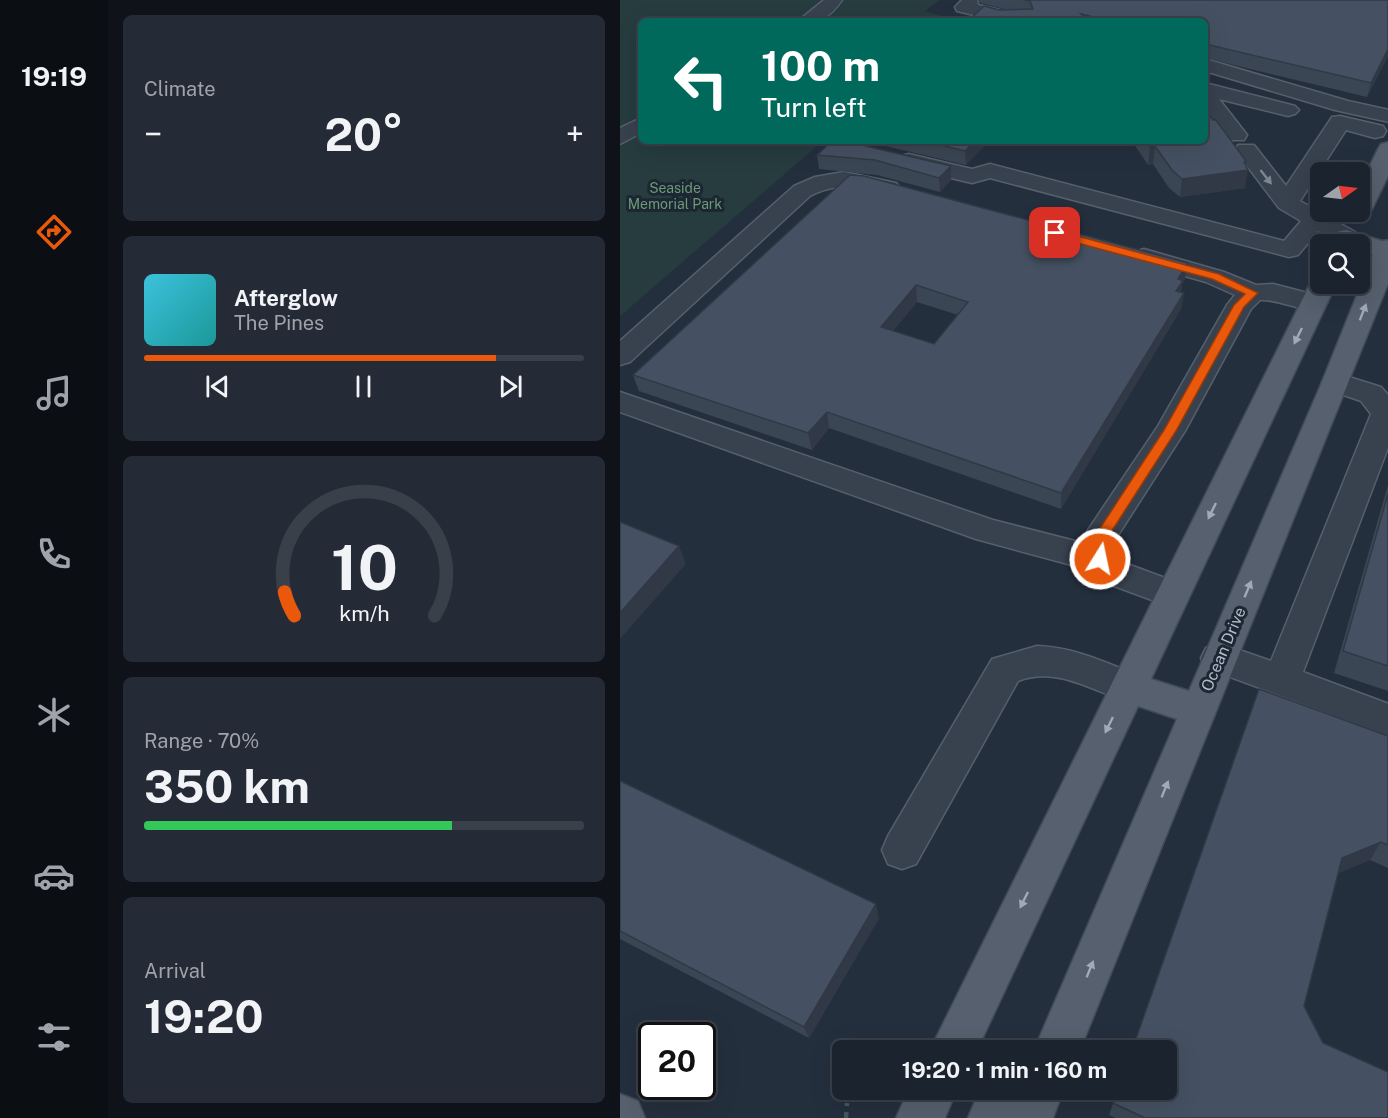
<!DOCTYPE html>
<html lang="en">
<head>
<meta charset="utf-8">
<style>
	:root { --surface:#1b232e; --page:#242b36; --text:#f1f3f6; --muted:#a0a4aa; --line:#39404a; --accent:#ea580c }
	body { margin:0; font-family:"Public Sans",sans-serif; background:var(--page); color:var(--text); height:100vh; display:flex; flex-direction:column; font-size:22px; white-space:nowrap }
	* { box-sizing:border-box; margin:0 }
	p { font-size:20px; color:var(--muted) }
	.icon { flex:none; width:33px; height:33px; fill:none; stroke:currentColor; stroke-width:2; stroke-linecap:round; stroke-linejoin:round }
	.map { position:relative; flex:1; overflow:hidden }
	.sheet { display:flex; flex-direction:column; gap:15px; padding:15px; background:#0f1319; width:512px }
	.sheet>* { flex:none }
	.top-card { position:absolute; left:18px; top:18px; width:570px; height:126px; border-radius:9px; box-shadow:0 6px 24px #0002,0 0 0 2px var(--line); background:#00695c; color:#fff; overflow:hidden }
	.needle { width:39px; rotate:76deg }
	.fabs { position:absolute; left:690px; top:162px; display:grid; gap:12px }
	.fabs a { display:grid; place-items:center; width:60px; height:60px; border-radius:9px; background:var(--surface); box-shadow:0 6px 24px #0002,0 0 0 2px var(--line); font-size:30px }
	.speed { position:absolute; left:18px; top:1022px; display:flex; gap:12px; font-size:30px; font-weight:700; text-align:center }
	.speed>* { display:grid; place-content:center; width:78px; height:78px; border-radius:50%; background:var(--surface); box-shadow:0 6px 24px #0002,0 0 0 2px var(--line); line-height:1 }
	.speed .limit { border:3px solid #111; border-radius:9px; background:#fff; color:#111 }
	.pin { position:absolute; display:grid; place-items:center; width:51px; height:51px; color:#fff; margin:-26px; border-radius:12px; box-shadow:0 3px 9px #0006 }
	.me { position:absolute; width:66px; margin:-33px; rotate:10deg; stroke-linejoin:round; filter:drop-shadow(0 0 4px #0008) }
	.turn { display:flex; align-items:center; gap:21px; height:126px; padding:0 24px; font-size:27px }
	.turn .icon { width:78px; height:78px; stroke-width:2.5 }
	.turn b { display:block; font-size:42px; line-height:51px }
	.big { font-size:45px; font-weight:700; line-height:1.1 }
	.sheet .tile { flex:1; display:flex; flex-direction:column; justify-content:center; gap:9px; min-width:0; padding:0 21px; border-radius:9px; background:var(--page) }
	.sheet .dial { align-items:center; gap:0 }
	.dial svg { height:156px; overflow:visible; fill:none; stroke:var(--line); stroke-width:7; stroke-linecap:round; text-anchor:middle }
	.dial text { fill:var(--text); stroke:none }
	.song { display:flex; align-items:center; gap:18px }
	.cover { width:72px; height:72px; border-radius:9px; background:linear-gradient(135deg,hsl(190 70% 55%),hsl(180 70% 35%)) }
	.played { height:6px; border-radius:3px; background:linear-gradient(90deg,var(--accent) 80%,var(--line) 80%) }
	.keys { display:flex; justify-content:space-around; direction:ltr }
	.heat { display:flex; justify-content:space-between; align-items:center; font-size:33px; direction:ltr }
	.charge { height:9px; border-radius:4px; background:linear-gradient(90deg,#34c759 70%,var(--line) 0) }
	.trip { position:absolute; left:212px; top:1040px; width:345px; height:60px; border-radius:9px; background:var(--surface); box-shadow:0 6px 24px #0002,0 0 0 2px var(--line); font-weight:700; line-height:60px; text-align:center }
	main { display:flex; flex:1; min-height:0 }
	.tabs { display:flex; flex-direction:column; width:108px; justify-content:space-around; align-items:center; background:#0b0e12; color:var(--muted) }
	.tabs .icon { width:42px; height:42px }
	.tabs .current { color:var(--accent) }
	.tabs b { font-size:27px; color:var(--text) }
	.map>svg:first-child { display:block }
	.green { fill:#263c3f }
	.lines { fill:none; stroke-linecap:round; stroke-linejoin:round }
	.minor-casing { stroke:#565f6c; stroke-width:3 }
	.major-casing { stroke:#414a57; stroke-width:3 }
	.path { stroke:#44595c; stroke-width:4.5; stroke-dasharray:6 6; stroke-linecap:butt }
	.minor { fill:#38414e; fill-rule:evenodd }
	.major { fill:#56606e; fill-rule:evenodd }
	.wall { fill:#3b4654; fill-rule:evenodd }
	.shaded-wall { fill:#303945 }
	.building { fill:#455162; stroke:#303945; stroke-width:1.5; fill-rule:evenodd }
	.oneway { fill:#7c8592 }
	.oneway2 { fill:#a1aab7 }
	.route { fill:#ea580c; stroke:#983908; stroke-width:1.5 }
	.labels { text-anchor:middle; stroke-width:6; stroke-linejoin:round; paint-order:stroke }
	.far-park-label { font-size:14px; fill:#6b9a76; stroke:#1d2633 }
	.street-label { font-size:16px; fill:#b4bcc9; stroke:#1d2633 }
</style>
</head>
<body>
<main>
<nav class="tabs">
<b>19:19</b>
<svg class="icon current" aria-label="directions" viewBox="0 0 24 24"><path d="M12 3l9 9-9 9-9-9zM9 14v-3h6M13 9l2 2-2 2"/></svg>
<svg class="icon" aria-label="music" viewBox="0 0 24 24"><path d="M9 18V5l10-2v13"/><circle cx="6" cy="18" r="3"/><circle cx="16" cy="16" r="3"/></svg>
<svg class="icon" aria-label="phone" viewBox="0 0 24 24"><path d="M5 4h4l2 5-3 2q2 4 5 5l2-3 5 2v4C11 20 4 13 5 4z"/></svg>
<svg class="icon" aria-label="climate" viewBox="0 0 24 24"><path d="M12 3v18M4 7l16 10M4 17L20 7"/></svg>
<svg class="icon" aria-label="car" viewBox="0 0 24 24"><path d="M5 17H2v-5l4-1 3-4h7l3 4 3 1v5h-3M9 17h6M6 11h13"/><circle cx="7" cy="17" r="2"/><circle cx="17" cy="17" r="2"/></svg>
<svg class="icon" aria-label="filters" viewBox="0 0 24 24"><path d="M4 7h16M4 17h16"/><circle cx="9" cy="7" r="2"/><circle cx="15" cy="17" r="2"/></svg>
</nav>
<section class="sheet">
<div class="tile"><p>Climate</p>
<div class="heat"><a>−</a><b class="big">20°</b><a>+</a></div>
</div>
<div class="tile">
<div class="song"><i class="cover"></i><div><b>Afterglow</b><p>The Pines</p></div></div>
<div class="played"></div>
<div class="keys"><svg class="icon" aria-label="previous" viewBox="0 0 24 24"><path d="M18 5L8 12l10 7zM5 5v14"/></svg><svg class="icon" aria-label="pause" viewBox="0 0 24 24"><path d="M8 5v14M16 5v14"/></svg><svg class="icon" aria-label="next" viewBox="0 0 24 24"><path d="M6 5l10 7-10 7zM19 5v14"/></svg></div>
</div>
<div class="tile dial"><svg viewBox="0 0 100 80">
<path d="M14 69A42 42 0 1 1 86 69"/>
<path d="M14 69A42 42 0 0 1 9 57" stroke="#ea580c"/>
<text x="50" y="56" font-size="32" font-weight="700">10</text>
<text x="50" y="72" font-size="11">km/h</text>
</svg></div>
<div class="tile"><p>Range · 70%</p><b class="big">350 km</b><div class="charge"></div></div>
<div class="tile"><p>Arrival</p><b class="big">19:20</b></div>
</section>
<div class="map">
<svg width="769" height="1118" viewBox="0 0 769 1118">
	<rect width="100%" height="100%" fill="#242f3e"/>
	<!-- green -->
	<path class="green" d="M0,0H320L305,11L339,21H21V141H203L0,316Z"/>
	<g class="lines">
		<defs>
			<path id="minor" d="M204,0H222C208,20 201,21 178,21Z
				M342,0H357L358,5L409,17L411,21H379L337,11L335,7Z
				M585,59L728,101L769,110V122L715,110L585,71Z
				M585,83L675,106L679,110L675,114L668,116L599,99L627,135L624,140H608L585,109Z
				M720,116L763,126L766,131L763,136L755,138L726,130L680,201L735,232L738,237L735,242L726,244L717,242L698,231L678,255L669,257L370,178L352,183L281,166L278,161L281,156L289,154L352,169L370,164L664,241L681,221L659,208L615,150L618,145H634L666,186L712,117Z
				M21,118V133L0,144V128Z
				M224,172L276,183L280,188L276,193C266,196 258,192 247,190C226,185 209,186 190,196L10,362L0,365V341L174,186L195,177Z
				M524,249L604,272L636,285L653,284L703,297L707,303L703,309C683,314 662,299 640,300L631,309L565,431L495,540L496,554L510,565L564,585L569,594L564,603L552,607L540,603L486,583L470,570L356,539L0,412V392L373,520L463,543L468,530L538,426L607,305L615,295L586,282L515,262L511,257L515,252Z
				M716,373L761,387L769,396V445L683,672L769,704V736L586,668L581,658L586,648L599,643L651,661L751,414L741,401L706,389L702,382L706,375Z
				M417,646C454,647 486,663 520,676L525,687L520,698L507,702C472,690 436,666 398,681L296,864L282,869L268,864L262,850L268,836L372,659Z"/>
			<path id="major" d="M769,142V174L752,209L748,214H732L730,212H740V186L758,149L761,144Z
				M726,230L762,241L769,240V281L460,1050H414L557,719L518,706L357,1050H310L690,284L694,279L700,277V284H716L531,679L569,691L702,382L753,255L740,250V244L717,242L714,237L717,232Z
				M289,1089H337L325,1118H276Z
				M368,1089H444L433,1118H348L355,1101Z
				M0,1094L18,1101L25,1118H0Z"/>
		</defs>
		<!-- minor casing -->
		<use href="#minor" class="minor-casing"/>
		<!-- major casing -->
		<use href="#major" class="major-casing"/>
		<!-- path -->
		<path class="path" d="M226,1118L227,1103"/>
		<!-- minor -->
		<use href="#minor" class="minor"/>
		<!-- major -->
		<use href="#major" class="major"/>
	</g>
	<!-- wall -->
	<path class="wall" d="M358,0H768V56L747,97L585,58V21H348L388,10L360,3Z
		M593,120L626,161L625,188L560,197L549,188L533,164L528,165L512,141H585Z
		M212,141H369L346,165L253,143L243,145L331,166V180L320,192L257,175L199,169L197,155Z
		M230,175L565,279L562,284L561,292L564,293L561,309L441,509L209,428L192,450L19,391L13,375ZM297,302L338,315L314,344L273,331Z
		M768,485V691L714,673Z
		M768,736V868L750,860L718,873L684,1006L703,1043L768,1118H496L489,1115L498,1089Z
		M0,781L259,918L189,1038L0,939Z"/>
	<!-- shaded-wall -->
	<path class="shaded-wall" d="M768,49V56L747,97L751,83Z
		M238,141H252L253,143L243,145L239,151Z
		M355,141H369L346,165L345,151Z
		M535,146L533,164L528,165L530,147Z
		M626,161L624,171L628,170L625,188L560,197L562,179Z
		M331,166V180L320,192L319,178Z
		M568,263L565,279L562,284L560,297L554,307L558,279Z
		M296,285L297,302L263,343L261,327Z
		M564,293L561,309L441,509V493Z
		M207,412L209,428L192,450L188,433Z
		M59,546L66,564L0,639V613Z
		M761,842L750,860L712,876L722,858Z
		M256,904L259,918L189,1038L184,1027Z"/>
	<!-- building -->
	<path class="building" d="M404,0H768V49L751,83L585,44V21H489L461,14L468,21H348L364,6L379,10L413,9L410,1Z
		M585,109L593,120H596L626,161L624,162L628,170L562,179L552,170L535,146L530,147L526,141H585Z
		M212,141H240L242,145L331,166L319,178L255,160L197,155Z
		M304,141H355L345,151Z
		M230,175L244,176L568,263L558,279L563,281L556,291L564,293L441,493L207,412L188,433L13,375ZM296,285L348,302L314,344L261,327Z
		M768,494V666L723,651Z
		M0,522L59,546L0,613Z
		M639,689L768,736V845L761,842L722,858L684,1006L703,1043L768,1072V1118H525L493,1103L498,1089H546V1050H512Z
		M0,781L256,904L184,1027L0,931Z"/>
	<!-- one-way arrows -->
	<defs><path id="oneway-solid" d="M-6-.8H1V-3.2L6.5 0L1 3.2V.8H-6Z" transform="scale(1.5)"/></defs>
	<use class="oneway" href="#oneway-solid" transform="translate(646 177) rotate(52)"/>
	<g class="oneway2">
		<use href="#oneway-solid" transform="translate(743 312) rotate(-69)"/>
		<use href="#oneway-solid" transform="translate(678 336) rotate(116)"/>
		<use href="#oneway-solid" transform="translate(592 511) rotate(116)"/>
		<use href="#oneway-solid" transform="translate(628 589) rotate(-67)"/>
		<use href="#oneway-solid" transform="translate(489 725) rotate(116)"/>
		<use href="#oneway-solid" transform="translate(545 789) rotate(-68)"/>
		<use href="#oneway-solid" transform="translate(404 900) rotate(116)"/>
		<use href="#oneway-solid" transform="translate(470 969) rotate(-68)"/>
	</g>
	<!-- route -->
	<path class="route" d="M435,230L599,274L638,293L624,307L556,431L486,540L487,559L480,564L473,559V539L544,430L614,305L625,294L592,279L431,236V231Z"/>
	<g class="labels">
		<!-- far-park labels -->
		<g class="far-park-label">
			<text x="55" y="193">Seaside<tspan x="55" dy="16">Memorial Park</tspan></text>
		</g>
		<!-- street labels -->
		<g class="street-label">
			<text transform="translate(603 649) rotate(-67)" y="6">Ocean Drive</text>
		</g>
	</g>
</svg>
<div class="fabs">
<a><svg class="needle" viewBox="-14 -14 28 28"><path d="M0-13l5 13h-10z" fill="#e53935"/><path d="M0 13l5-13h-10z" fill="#a0a4aa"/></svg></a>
<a><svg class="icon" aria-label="search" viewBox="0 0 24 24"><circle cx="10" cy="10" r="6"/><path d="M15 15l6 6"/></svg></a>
</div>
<div class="speed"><div class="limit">20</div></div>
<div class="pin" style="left:435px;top:233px;background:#d93025"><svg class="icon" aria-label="arrive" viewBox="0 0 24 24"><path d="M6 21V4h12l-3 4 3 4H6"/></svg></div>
<svg class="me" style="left:480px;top:559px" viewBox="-20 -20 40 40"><circle r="17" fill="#ea580c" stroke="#fff" stroke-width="3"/><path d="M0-11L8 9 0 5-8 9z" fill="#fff"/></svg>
<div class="trip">19:20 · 1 min · 160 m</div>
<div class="top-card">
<div class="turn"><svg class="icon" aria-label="left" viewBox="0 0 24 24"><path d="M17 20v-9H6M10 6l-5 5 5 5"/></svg><div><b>100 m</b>Turn left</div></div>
</div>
</div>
</main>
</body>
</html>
